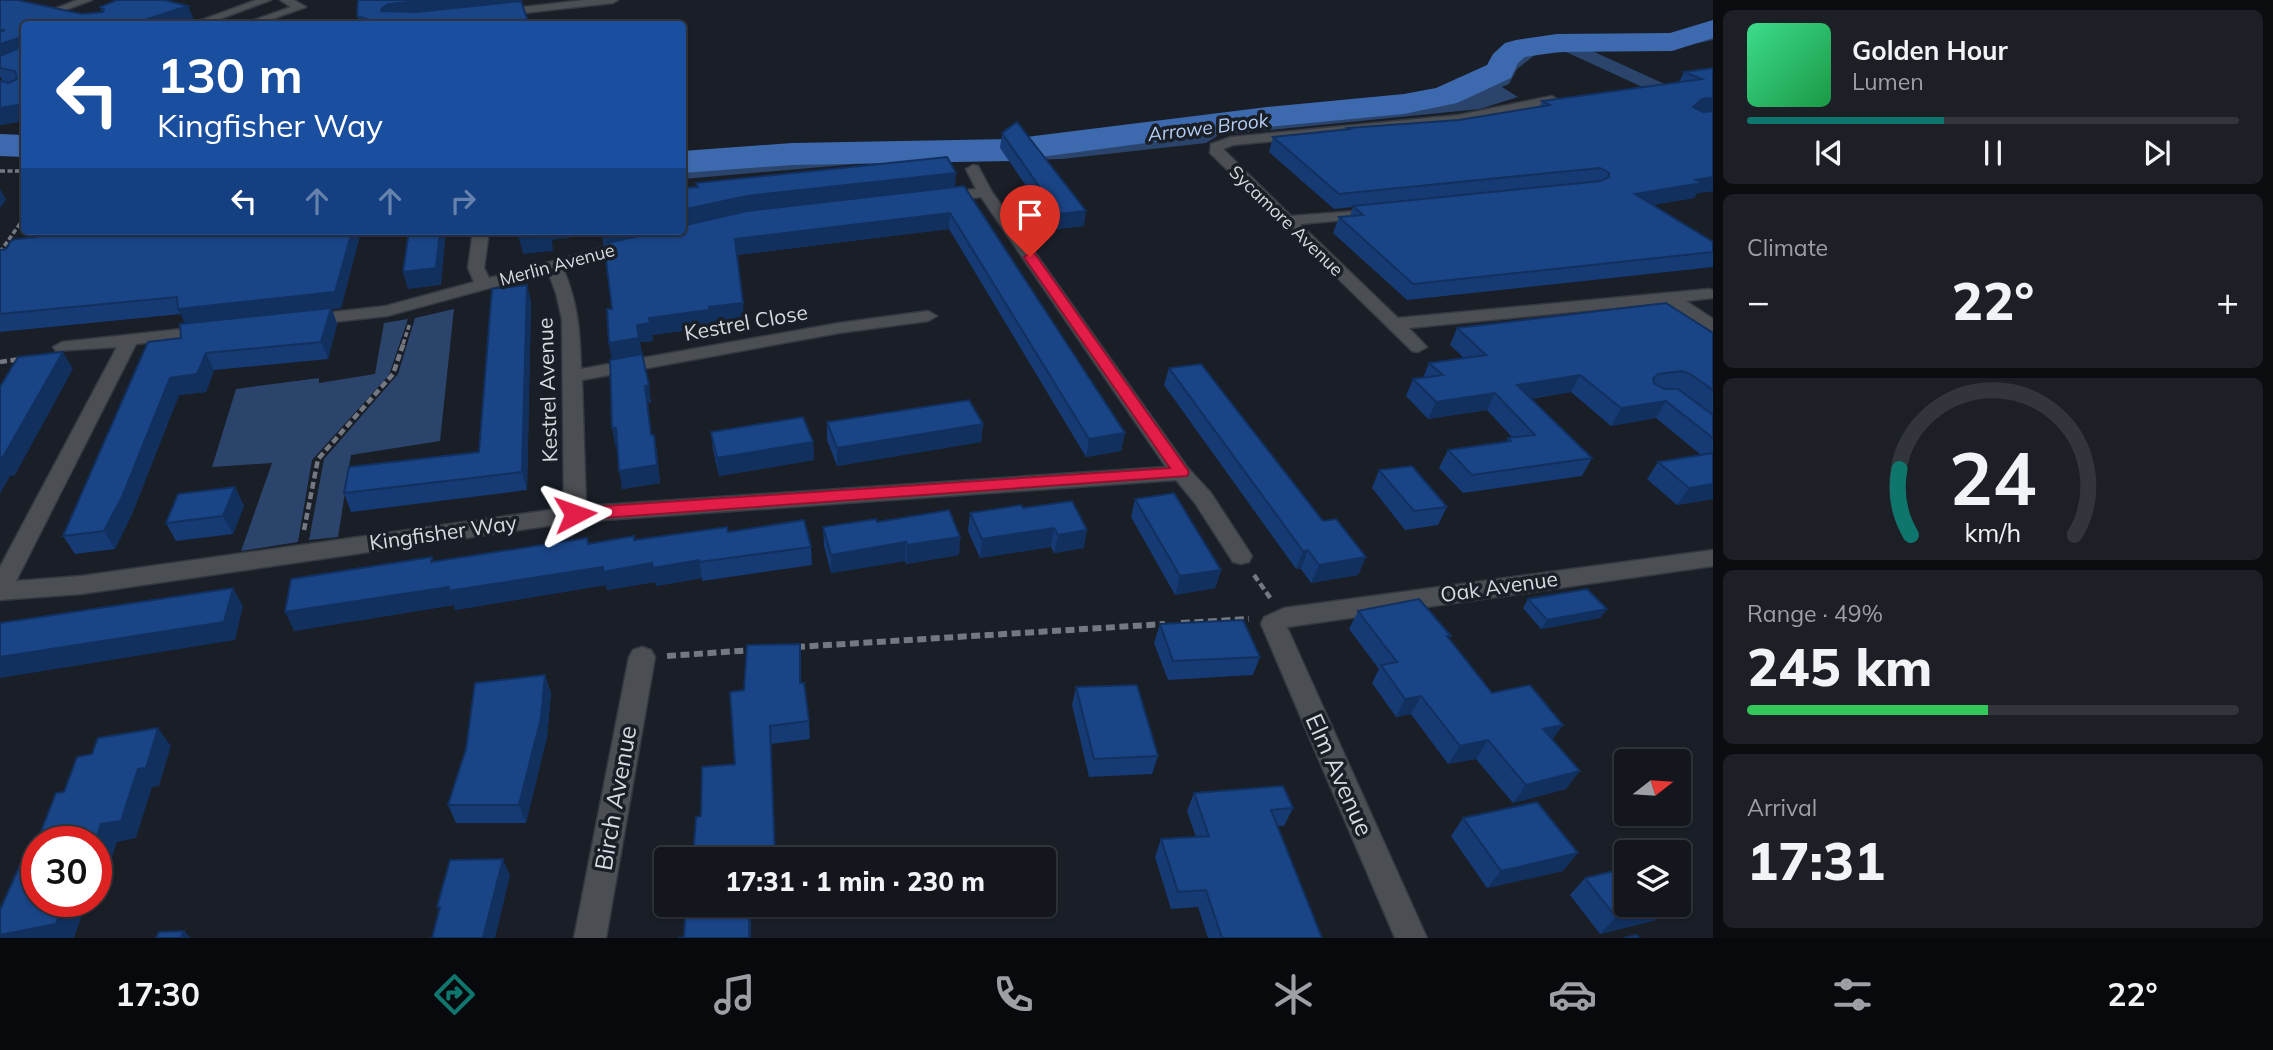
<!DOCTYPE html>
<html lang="en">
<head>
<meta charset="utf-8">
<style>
	:root { --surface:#13161d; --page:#1c1f26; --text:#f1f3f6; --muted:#9d9fa4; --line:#32353b; --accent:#0f766e }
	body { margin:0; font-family:Mulish,sans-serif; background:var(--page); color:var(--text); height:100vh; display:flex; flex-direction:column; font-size:26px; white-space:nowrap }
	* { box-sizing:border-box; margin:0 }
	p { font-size:23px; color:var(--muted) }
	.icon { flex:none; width:38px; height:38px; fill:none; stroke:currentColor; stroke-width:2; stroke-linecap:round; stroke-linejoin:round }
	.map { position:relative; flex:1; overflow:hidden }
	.drawer { display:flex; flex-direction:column; gap:10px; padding:10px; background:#0a0c10; width:560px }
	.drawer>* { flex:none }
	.top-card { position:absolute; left:21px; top:21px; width:665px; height:214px; border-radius:7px; box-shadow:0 2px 5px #0004,0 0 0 2px var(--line); background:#1a4fa0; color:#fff; overflow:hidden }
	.needle { width:46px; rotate:73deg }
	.fabs { position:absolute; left:1614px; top:749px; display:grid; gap:14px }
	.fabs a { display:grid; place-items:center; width:77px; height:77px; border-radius:7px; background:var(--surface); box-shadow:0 2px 5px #0004,0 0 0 2px var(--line); font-size:35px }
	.speed { position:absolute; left:21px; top:826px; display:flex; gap:14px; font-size:35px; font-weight:700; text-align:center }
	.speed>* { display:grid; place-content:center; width:91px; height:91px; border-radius:50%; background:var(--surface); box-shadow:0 2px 5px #0004,0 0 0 2px var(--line); line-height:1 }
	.speed .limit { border:10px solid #d22; background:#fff; color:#111 }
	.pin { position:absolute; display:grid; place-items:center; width:60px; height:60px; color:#fff; margin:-72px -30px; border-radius:50% 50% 50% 0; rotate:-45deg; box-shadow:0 0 7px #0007 }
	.pin .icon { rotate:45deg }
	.me { position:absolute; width:77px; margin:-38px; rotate:86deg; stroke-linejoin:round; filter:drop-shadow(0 0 5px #0008) }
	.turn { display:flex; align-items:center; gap:24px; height:147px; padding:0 21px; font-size:32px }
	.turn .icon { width:91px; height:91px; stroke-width:2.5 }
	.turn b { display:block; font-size:49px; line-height:60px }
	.lanes { display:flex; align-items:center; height:66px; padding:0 21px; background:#0003; justify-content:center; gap:35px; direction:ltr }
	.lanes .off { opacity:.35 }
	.big { font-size:52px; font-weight:800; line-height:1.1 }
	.drawer .widget { flex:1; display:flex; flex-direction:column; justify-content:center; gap:10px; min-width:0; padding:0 24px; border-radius:10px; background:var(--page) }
	.drawer .dial { align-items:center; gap:0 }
	.dial svg { height:182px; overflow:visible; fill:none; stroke:var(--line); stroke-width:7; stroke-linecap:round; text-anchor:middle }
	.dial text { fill:var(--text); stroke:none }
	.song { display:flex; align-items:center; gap:21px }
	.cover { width:84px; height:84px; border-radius:10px; background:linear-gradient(135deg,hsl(150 70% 55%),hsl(140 70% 35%)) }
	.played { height:7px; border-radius:4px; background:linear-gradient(90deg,var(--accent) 40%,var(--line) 40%) }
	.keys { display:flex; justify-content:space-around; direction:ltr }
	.heat { display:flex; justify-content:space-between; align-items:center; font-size:38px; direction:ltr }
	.charge { height:10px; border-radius:5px; background:linear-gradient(90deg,#34c759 49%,var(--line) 0) }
	.trip { position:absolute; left:654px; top:847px; width:402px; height:70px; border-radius:7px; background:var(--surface); box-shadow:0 2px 5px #0004,0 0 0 2px var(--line); font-weight:800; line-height:70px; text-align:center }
	.menu { display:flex; height:112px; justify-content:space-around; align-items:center; background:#08090c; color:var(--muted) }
	.menu .icon { width:49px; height:49px }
	.menu .active { color:var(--accent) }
	.menu b { font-size:32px; color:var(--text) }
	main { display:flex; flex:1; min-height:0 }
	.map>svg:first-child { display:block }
	.green { fill:#2b446b }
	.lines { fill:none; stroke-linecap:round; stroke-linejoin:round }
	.river { fill:#3d69af; fill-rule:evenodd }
	.minor-casing { stroke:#343841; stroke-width:3 }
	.path-far2 { stroke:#747880; stroke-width:3.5; stroke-dasharray:5 2.5; stroke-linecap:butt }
	.path-far1 { stroke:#747880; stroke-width:4.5; stroke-dasharray:7 3.5; stroke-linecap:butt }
	.path { stroke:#747880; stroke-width:6; stroke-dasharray:9 4.5; stroke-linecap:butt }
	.minor { fill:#4b4e52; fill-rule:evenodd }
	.wall { fill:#163a73 }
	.shaded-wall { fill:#12305e }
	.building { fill:#194486; stroke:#12305e; stroke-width:2 }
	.route { fill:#e11d48; stroke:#92132f; stroke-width:2 }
	.labels { text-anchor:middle; stroke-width:7; stroke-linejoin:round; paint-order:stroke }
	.far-street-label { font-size:18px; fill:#d7dbe1; stroke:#191e27 }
	.far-water-label { font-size:19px; font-style:italic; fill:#b5cef5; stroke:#191e27 }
	.street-label { font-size:21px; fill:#d7dbe1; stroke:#191e27 }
	.near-street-label { font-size:24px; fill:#d7dbe1; stroke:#191e27 }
</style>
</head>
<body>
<main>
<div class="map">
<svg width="1713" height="938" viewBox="0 0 1713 938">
	<rect width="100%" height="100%" fill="#191e27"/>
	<!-- green -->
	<path class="green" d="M1713,29V40L1680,47L1590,50L1713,106L1697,112L1566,52L1535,55L1517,69L1509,84L1502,87L1518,97L1480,109L1219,135L1206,143L1062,159L868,163L683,179V162L792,154L1010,150L1267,117L1404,104L1445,96L1500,71L1504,60L1516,49L1557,43L1672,42Z
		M454,309L440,441L351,455L338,537L309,540L324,459L398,374L415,318Z
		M408,319L389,375L312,460L298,542L241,551L272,463L212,467L236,389L319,378V383L375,374L384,323Z"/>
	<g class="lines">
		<!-- river -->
		<path class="river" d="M1713,20V38L1672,51L1557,52L1525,57L1518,63L1511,78L1457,103L1404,114L1267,127L1010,161L792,165L682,173V151L792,143L1010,139L1267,107L1404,94L1436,88L1487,65L1493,54L1505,43L1516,40L1557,34L1670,33Z
			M0,134L24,135V157L0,156Z"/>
		<defs>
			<path id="minor" d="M77,0H92L57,13L52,10Z
				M256,0H271L206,24H191Z
				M280,0H294L306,7L258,24H243L291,7Z
				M585,0H618L613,3L496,16L491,13L496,10Z
				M1552,96L1558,100L1556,103L1459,123L1233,145L1223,149L1291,216L1384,209L1387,212L1384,215L1379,217L1300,224L1398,318L1709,289L1713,290V298L1686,301L1713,319V332L1665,303L1409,328L1427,347L1418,352L1412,351L1210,153L1211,144L1231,137L1459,115Z
				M973,165L978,166L992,192L1188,468L1211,493L1252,556L1249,562L1241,564L1233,562L1195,503L1176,480L575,522L81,594L0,600V567L117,347L56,351L53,347L62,342L209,326L218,331L209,336L136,344L16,581L81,576L564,508L562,319L556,293L548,272L387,316L307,325L298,320L307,315L386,306L474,282L468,268L473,231H489L484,268L489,278L624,242H636L638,245L636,248L563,268C578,304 580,330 581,369L839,323L928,311L937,316L928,321L839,333L582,380L586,506L1166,467L981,197L942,201L935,197L942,193L976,189L966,169Z
				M1713,550V566L1287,627L1427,938H1395L1261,624L1264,617L1284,608Z
				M642,647L651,650L655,657L606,938H574L629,657L633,650Z"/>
		</defs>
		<!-- minor casing -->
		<use href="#minor" class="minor-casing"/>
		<!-- path-far2 -->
		<path class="path-far2" d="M0,171H24
			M0,252L24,218
			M403,344L410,323"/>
		<!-- path-far1 -->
		<path class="path-far1" d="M0,362L20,359
			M304,530L318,459L393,374L404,342
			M1254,575L1271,599"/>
		<!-- path -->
		<path class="path" d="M1181,623L1249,619
			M796,647L1165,624
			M667,656L753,650"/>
		<!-- minor -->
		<use href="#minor" class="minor"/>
	</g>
	<!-- wall -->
	<path class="wall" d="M0,0L82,14L102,12L100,7L165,0L194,20L24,24V121L0,125V81L3,82L0,76Z
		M520,2L529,24H360L357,16Z
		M1713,68V191L1697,193L1694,198L1653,205L1713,242V267L1407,300L1333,233L1339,217L1350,216L1353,207L1334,209L1269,152L1273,137L1347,129L1348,128L1459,120L1540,106L1542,101L1679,82L1684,72Z
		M1002,133L1084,226L1056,229L1000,148Z
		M696,183L955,187L1125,433L1121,451L1086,457L949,229L737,255L744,320L711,324V327L652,335L653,341L640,342L651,403H648L651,435H654L657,452L660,483L622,489L617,446H615L612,359L609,343L612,309L602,231L697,187Z
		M27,231H361L341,308L332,309L337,324L328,359L214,370L206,392L179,395L132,514L115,549L75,554L63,536L181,338L185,323L181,314L0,332V250L6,249L31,238Z
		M527,285L531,302L527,490L351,512L344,493L479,452Z
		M1457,328L1713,333V499L1677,505L1647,479L1658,462L1701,455L1656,418L1611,426L1571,392L1531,399L1592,458L1582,476L1463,493L1439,468L1448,450L1506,442L1508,438L1512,437L1487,410L1428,419L1406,396L1413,379L1423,378L1429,363L1464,358L1450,345Z
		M1169,368L1323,521L1366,557L1358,575L1311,583L1301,569H1296L1164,385Z
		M827,422L983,424L981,442L837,466L827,440Z
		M711,432L813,442L814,460L719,476L713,450Z
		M1379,470L1447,507L1438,525L1405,530L1372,488Z
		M235,487L244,506L233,534L176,541L166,523Z
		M1135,499L1221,570L1215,588L1175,595L1131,517Z
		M1023,508L1084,548L1054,553L1051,547L980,558L968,531L970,513Z
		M877,522L960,537L959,555L906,564L905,561L831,573L824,546L823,527Z
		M728,532L811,547L812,565L702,581V578L656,586L655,582L607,590L606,585L455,610L454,605L294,631L433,562L589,543Z
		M1528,599L1607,609L1600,618L1541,629L1523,608Z
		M1358,611L1449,639L1492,693L1553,740L1566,789L1513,803L1476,759L1448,764L1411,714L1396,717L1372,683L1379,669L1349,629Z
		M1160,624L1260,657L1253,675L1168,680L1154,643Z
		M800,644L801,683L809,721L810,739L771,744L701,816L735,764L744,690Z
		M545,675L551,693L547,737L526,823H456L448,805Z
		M1076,687L1158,756L1152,774L1089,777L1072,705Z
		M1194,793L1293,808L1284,826H1278L1322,938H1208L1198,907L1171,909L1155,857L1161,839L1196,837L1187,811Z
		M1463,818L1563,871L1487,888L1451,836Z
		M1585,878L1656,920L1600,934L1570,895Z
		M686,905H768V916L751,917V938H678L684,937Z"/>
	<!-- shaded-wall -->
	<path class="shaded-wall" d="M430,0H519L520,4L393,18L381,11L382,8L389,4Z
		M188,6L194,20L181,24H132Z
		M19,38L24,49L0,60V44Z
		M1713,98V111L1686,121L1693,107L1702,99Z
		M24,104V121L0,125V108Z
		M956,173L955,189L682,226V210L747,196Z
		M1713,177V191L1697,193L1694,198L1628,209L1635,194L1696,180Z
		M0,189L6,200L0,208Z
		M1086,211L1084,226L1056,229L1058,214Z
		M950,213L949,229L736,255L735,239Z
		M27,231H94L32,240Z
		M352,231H361L341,308L332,309L337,324L328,359L321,342L186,326L178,309Z
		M440,231H446L441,285L408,289L403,272Z
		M549,231H569L570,238L552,240L553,251L523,254L519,238Z
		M602,231H663L605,244Z
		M527,285L531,302L527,490L522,472Z
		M743,303L744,320L711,324V327L652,335L649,318L709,307Z
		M650,323L653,341L640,342L642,355L612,361L609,343L637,325Z
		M63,352L73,369L15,475L10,476L0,494V458Z
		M206,353L214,370L206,392L179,395L132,514L115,549L104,531L170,378Z
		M1580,375L1571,392L1508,402L1517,385Z
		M649,385L651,403H648L653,453L645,386Z
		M1495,393L1487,410L1428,419L1436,402Z
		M1666,401L1656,418L1611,426L1621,408Z
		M983,424L981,442L837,466V448Z
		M612,428H616L619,445L615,446Z
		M1125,433L1121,451L1086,457L1089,439Z
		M654,435L660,483L622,489L619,471Z
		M813,442L814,460L719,476L717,458Z
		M1713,484V499L1677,505L1689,488Z
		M235,487L244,506L233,534L223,516Z
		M1054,528L1051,547L980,558L982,539Z
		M1087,530L1084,548L1054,553L1058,535Z
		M960,537L959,555L906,564L907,545Z
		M906,542L905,561L831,573V555Z
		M1308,550L1301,569H1296L1303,551Z
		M1366,557L1358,575L1311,583L1319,565Z
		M699,560L702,578L656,586L655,582L607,590L606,585L455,610L454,605L294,631L285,612L449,587L603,567Z
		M1221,570L1215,588L1175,595L1180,576Z
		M233,588L243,606L235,640L0,678V657Z
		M1607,609L1600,618L1541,629L1547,620Z
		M545,675L551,693L547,737L526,823L519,805Z
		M1421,696L1411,714L1396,717L1405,699Z
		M1563,725L1550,743L1543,729Z
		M770,726L771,744L776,859H775Z
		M158,728L171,746L159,786L152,787L136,838L117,842L103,883L96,884V842H95L101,824L138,769Z
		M1488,740L1476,759L1448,764L1460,746Z
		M1580,771L1566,789L1513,803L1526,785Z
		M1578,853L1563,871L1487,888L1501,871Z
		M503,859L510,876L495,938H483Z
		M64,901H87L74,938H0V935Z
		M749,905L751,917V938H749Z
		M1666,905H1671L1656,920L1600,934L1616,917Z
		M184,931L191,938H181Z"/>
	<!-- building -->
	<path class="building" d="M0,0H17L82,14L103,12L104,9L100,7L117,0H164L188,6L132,24H24V104L0,108V81L9,83L17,79L15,71L0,68V56L17,49L19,38L0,44V32L5,30H0Z
		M358,0H430L389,4L382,8L381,11L416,12L521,1L529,24H383L357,16Z
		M1713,68V98L1702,99L1693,107L1703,112L1713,111V177L1696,180L1702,183L1635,194L1713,242V252L1413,284L1339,217L1363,215L1353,206L1601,181L1609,177V173L1600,168L1339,194L1273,137L1350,129L1348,128L1459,120L1550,105L1542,101L1702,79L1684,72Z
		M1017,122L1086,211L1058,214L1002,133Z
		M947,157L956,173L747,196L682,210V188L698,187L696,183Z
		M964,186L1125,433L1089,439L950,213L735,239L743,303L709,307V310L649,318L650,323L637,325L639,338L609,343L607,309H612L604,244L660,231H682V226L747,211Z
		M77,231H352L335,292L178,309L177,297L0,314V250L6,249L12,240Z
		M409,231H440L436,268L403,272Z
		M520,231H549V235L519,238Z
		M527,285L522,472L344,493L349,467L479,452L492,289Z
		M1666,303L1713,333V390L1690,374L1682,371L1658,374L1653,379L1654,383L1664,389H1678L1713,415V438L1666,401L1621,408L1580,375L1517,385L1592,458L1472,475L1448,450L1511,441L1508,438L1535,435L1495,393L1436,402L1413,379L1443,375L1429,363L1486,355L1457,328Z
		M331,308L321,342L206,353L197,374L170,378L122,497L104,531L63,536L148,342L181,338L180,324Z
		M63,352L3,457L0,458V387L18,357Z
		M642,354L649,385L645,386L651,435H654L657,465L619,471L616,428H612L610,360Z
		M1201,364L1323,521L1336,519L1366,557L1319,565L1308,550L1303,551L1169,368Z
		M969,400L983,424L837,448L827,422Z
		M803,417L813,442L717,458L711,432Z
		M1713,453V484L1689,488L1658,462Z
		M1412,466L1447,507L1414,511L1379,470Z
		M235,487L223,516L166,523L178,494Z
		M1174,493L1221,570L1180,576L1135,499Z
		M1072,501L1087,530L1058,535L1054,528L982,539L970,513L1021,505L1023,508Z
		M949,510L960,537L907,545L906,542L831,555L823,527L876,519L877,522Z
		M804,520L811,547L700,562L699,560L653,568L652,563L603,572V567L448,591L449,587L285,612L291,579L432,557L431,562L587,538L588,544L634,536V540L727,527L728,532Z
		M233,588L224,622L0,657V623Z
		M1587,589L1607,609L1547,620L1528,599Z
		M1419,599L1451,636H1447L1492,693L1530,685L1563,725L1543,729L1580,771L1526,785L1488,740L1460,746L1421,696L1405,699L1381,665L1397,662L1358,611Z
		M1243,620L1260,657L1173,661L1160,624Z
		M800,644V683H804L809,721L770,726L775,859H693L696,817L701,816L702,767L735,764L730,692L744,690L747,645Z
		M545,675L541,718L519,805H448L466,749L475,683Z
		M1137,685L1158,756L1094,759L1076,687Z
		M158,728L146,768L138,769L121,821L101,824L95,842H37L56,793L64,792L77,757L92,754L98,738Z
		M1283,786L1293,808L1271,810L1322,938H1222L1206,890L1178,892L1161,839L1209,836L1194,793Z
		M1537,802L1578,853L1501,871L1463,818Z
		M37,843V901H64L56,924L0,935V910L28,847L36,845Z
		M503,859L483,938H432L440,907H437L450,860Z
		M1626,868V905H1666L1616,917L1585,878Z
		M686,905H749V938H678L684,937Z
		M184,931L181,938H156L159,932Z
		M1637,935L1639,938H1624Z"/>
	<!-- route -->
	<path class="route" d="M1030,253L1035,254L1187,469L1189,472L1187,476L575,520L567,514L575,508L1170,468L1024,257Z"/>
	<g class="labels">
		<!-- far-street labels -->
		<g class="far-street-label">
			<text transform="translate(1286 221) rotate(44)" y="6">Sycamore Avenue</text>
			<text transform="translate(557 265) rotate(-15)" y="6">Merlin Avenue</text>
		</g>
		<!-- far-water labels -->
		<g class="far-water-label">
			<text transform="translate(1208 127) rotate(-7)" y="7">Arrowe Brook</text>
		</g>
		<!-- street labels -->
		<g class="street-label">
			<text transform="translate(746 323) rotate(-10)" y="7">Kestrel Close</text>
			<text transform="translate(548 390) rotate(-92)" y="7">Kestrel Avenue</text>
			<text transform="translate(443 533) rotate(-8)" y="7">Kingfisher Way</text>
			<text transform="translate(1499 587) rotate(-8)" y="7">Oak Avenue</text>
		</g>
		<!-- near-street labels -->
		<g class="near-street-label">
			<text transform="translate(1339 775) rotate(66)" y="8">Elm Avenue</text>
			<text transform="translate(616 798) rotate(-80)" y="8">Birch Avenue</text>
		</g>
	</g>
</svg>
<div class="fabs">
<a><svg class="needle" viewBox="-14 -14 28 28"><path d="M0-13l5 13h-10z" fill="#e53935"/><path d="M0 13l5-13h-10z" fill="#9d9fa4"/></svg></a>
<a><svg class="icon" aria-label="layers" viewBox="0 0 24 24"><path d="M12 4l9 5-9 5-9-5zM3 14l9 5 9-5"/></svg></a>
</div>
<div class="speed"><div class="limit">30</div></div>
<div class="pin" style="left:1030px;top:257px;background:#d93025"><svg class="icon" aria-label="arrive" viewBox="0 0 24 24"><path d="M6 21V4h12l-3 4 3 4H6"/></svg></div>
<svg class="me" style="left:575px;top:514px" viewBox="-20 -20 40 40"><path d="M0-17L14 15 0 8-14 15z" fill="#e11d48" stroke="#fff" stroke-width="4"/></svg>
<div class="trip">17:31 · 1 min · 230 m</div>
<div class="top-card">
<div class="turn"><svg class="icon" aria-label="left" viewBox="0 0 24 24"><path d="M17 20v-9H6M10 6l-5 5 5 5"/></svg><div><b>130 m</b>Kingfisher Way</div></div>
<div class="lanes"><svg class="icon" aria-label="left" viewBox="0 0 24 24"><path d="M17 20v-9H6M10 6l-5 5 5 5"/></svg><svg class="icon off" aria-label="ahead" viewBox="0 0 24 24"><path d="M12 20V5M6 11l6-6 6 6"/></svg><svg class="icon off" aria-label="ahead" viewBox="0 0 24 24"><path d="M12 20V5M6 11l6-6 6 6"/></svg><svg class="icon off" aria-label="right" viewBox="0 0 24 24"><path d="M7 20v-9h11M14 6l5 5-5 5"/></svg></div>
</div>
</div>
<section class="drawer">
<div class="widget">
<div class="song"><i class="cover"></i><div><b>Golden Hour</b><p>Lumen</p></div></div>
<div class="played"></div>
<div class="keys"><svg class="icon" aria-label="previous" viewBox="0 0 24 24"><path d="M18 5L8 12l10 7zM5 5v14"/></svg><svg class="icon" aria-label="pause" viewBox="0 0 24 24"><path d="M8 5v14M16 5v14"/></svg><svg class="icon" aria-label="next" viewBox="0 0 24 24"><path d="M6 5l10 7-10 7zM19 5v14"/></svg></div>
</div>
<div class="widget"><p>Climate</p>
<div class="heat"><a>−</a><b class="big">22°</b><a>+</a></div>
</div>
<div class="widget dial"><svg viewBox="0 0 100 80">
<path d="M14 69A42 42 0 1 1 86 69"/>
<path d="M14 69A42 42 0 0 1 9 40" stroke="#0f766e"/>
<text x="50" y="56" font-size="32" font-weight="700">24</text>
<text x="50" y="72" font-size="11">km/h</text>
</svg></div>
<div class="widget"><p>Range · 49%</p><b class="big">245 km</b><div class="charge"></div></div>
<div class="widget"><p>Arrival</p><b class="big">17:31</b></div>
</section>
</main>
<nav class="menu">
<b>17:30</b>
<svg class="icon active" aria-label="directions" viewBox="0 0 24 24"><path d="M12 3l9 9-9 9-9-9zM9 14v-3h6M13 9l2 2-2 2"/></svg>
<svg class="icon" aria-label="music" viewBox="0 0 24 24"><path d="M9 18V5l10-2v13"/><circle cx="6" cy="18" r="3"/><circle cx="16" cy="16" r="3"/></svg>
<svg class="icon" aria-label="phone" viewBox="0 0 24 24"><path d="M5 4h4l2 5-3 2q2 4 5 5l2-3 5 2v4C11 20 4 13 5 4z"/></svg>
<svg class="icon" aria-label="climate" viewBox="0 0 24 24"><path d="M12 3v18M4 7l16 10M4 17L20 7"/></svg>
<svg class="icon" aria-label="car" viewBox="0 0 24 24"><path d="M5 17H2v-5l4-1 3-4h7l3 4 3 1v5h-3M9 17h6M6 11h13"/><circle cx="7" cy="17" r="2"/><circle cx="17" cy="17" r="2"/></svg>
<svg class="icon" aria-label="filters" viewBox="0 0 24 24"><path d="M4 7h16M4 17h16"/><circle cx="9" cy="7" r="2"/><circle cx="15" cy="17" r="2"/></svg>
<b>22°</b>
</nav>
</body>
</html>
